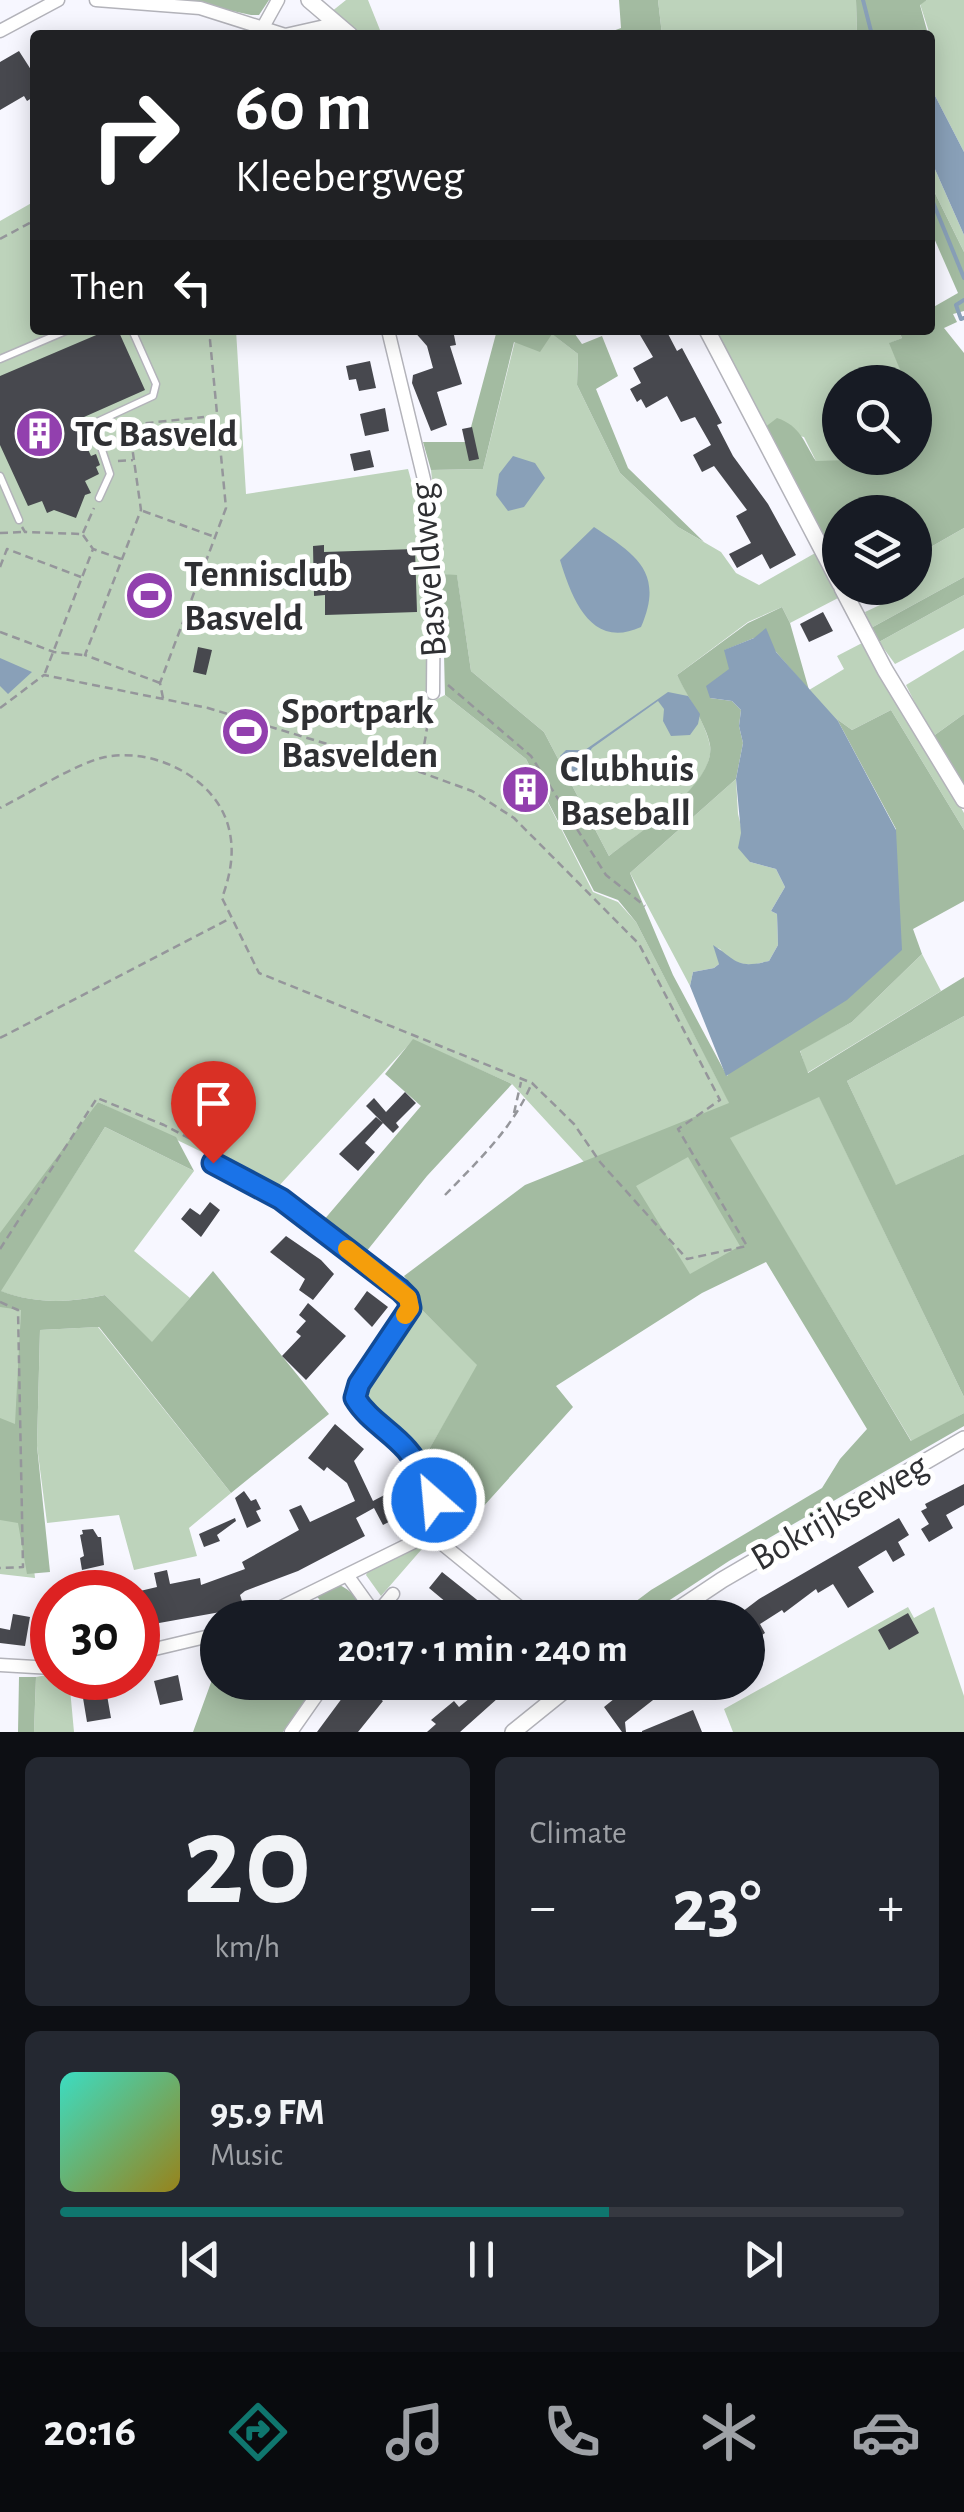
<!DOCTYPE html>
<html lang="en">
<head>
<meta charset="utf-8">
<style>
	:root { --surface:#171b24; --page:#242831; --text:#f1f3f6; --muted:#9ea1a6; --line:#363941; --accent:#0f766e }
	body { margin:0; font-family:"Alegreya Sans",sans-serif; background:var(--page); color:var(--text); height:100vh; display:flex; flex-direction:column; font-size:38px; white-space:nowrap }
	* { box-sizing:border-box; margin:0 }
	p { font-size:32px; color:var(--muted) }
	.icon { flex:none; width:55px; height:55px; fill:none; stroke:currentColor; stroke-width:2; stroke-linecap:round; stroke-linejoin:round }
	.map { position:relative; height:1732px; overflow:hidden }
	.drawer { display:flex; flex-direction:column; gap:25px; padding:25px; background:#0d0f14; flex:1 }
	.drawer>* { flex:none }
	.hud { position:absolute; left:30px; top:30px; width:905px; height:305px; border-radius:10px; box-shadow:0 5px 25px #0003; background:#202124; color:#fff; overflow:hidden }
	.tools { position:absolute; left:822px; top:365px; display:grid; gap:20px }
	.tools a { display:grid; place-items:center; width:110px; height:110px; border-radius:50%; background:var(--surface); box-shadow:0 5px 25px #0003; font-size:50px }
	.speed { position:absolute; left:30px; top:1570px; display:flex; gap:20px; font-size:50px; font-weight:700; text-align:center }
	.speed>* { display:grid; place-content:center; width:130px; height:130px; border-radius:50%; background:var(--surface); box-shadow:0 5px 25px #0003; line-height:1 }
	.speed .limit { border:15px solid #d22; background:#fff; color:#111 }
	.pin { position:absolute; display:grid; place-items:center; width:85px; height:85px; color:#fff; margin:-102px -42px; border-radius:50% 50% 50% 0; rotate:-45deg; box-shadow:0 0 10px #0007 }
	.pin .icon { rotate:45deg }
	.me { position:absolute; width:110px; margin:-55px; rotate:333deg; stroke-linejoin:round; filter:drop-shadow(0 0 8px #0008) }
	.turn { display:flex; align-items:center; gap:35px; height:210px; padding:0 40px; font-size:45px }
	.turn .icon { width:130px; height:130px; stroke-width:2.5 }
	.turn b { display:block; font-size:70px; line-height:85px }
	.then { display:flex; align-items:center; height:95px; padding:0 40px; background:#0003; gap:20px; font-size:38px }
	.big { font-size:75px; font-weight:600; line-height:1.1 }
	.drawer .card { flex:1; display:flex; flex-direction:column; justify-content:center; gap:15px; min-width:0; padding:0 35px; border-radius:15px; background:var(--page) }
	.drawer .dial { align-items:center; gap:0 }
	.dial b { font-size:130px; line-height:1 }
	.song { display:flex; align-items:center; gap:30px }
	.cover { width:120px; height:120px; border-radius:15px; background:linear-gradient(135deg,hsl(170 70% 55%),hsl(50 70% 35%)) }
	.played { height:10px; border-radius:5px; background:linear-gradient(90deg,var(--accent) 65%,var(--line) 65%) }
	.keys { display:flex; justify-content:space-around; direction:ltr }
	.heat { display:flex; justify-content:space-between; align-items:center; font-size:55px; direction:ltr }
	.drawer .tiles { flex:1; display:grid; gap:25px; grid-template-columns:1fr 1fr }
	.card:last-child { grid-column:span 2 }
	.trip { position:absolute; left:200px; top:1600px; width:565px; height:100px; border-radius:50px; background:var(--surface); box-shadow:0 5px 25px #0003; font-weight:600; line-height:100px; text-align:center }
	.tabs { display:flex; height:160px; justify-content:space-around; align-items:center; background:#090b0e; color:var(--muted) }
	.tabs .icon { width:70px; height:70px }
	.tabs .active { color:var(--accent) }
	.tabs b { font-size:45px; color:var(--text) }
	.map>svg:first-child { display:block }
	.green { fill:#bdd3bb }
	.forest { fill:#a3bba1; fill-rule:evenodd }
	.water { fill:#89a0b8 }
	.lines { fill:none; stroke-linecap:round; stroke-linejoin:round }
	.stream { stroke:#89a0b8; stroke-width:4 }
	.building { fill:#47484e }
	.service-casing { stroke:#b3b3ba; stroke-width:9 }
	.minor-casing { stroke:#b3b3ba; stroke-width:15 }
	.tertiary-casing { stroke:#b3b3ba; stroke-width:18 }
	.path { stroke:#95969b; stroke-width:2.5; stroke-dasharray:8 5; stroke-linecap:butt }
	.service { stroke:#fff; stroke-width:6 }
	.minor { stroke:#fff; stroke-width:12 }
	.tertiary { stroke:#fff; stroke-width:15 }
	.route-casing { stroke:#114b97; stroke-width:25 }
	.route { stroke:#1a73e8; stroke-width:18 }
	.slow { stroke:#f59e0b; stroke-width:18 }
	.labels { text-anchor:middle; stroke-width:10; stroke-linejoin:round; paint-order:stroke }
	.poi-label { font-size:38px; font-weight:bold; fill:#2f3033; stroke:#fff; text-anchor:start }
	.street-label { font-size:38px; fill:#2f3033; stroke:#fff }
</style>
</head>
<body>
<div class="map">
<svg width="964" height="1732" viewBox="0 0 964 1732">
	<rect width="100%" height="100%" fill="#f7f7ff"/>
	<!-- green -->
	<path class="green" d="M346,0H368L382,35H363L331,12Z
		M658,0H856L857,35H662Z
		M927,0H964V152L930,86V35L920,4Z
		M930,158L964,235V252L930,183Z
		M35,201V330H236L246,494L408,469L421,516L429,703L445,695L526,759L593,892L618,902L636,922L730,1104L697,1127L773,1247L691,1278L512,1084L413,1040L277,1188L98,1102L0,1263V221Z
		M716,330H898L902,338L890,343L905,382H840V458H868L853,461H816L804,437L764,428Z
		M551,333L578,354L577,385L620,473L678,527L721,552L736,573L759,585L817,552L840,597L790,623L782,607L748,622L677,675C687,694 707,726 710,746C716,785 637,834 609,856L544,732L471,671L457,576L442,574L431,470L483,469L515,341Z
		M964,528V577L871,628L865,612L880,605L871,588H915V556Z
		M964,595V628L895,664L879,642Z
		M864,642L964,813V830L891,710L852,730L830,714L809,690L844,669L837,656Z
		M964,650V714L932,737L906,685Z
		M736,779L738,814L750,862L776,869L785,887L771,911L777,914L778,945L769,961L752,965L730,962L720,949L714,947L720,963L714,968L693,972L690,986L630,873Z
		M922,954L941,991L807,1073L800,1050L852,1022Z
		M964,1016V1154L896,1186L847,1081Z
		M819,1096L964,1397V1413L912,1442L729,1138Z
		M105,1127L194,1171L134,1251L190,1298L152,1343L105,1295C70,1303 35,1304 0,1291Z
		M0,1294L21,1309L19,1427L35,1578L0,1574Z
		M418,1306L478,1365L423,1460L366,1401L364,1394Z
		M98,1327L231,1493L189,1528L197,1556L134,1570L119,1515L47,1523L37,1446L40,1330Z
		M428,1542L381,1596L366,1575L368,1571Z
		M908,1607L914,1618L934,1607L964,1696V1732H733L724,1709Z
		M52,1674V1678H69L74,1732H34L36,1677Z"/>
	<!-- forest -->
	<path class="forest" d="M182,0H269L259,15H251Z
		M619,0H658L662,35H602L621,28Z
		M856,0H927L920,5L928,34L857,35Z
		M930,183L964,252V311L953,314L957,322L944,328L964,353V528L915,556V512H840V567L764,428L777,418C801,426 804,443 816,461L915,458V382H905L889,343L902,338L898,330H930V309L958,293L930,229Z
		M497,330H572L582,344L602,336L618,376L596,389L628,468L704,542L678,527L620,473L577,385L578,354L552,334L540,352L514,342L483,469L431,470L423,442H467Z
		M442,574L457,575L471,671L544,732L609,856C637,833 716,785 710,745C707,726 686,694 677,675L748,623L782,607L790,623L809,690L776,652L754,638L725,650L730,669L710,698L732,701L741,710L739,726L743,743L736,779L630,873L673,975L727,1076L896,829L838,721L830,714L852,730L891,710L964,830V901L913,929L922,954L852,1022L800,1051L808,1073L964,977V1016L847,1081L896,1185L964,1154V1397L819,1097L730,1138L911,1441L964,1413V1426L729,1561L644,1617H615L651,1590L822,1488L840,1459L867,1429L766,1262L702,1293L556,1386L573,1407L454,1539L445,1528L441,1495L423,1460L477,1365L418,1306L419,1295L404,1276L525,1185L729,1103L636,922L618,900L594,891L526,759L445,695ZM688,1157L740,1246L690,1274L636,1186Z
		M964,577V595L879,642L871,628Z
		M964,714V789L932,737Z
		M413,1039L512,1084L427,1176L366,1252L323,1221L421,1106L385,1074Z
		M98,1102L176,1137L194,1171L105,1127L1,1291C35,1304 70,1303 105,1295L152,1342L213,1271L329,1414L231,1493L99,1327L40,1330L37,1446L50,1572L27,1574L18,1523L0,1520V1418L15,1424L21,1310L0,1307V1233Z
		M337,1584C352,1590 362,1602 365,1617H332L316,1595Z
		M217,1666L218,1682L320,1683L283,1732H193Z
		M19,1677H36L34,1732H18Z"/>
	<!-- water -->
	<path class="water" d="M930,86L964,152V235L930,158Z
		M513,456L535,463L545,478L524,507L508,511L496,495L499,474Z
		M594,527C635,554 665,572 641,627C591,650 572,599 560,560Z
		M766,628L776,652L838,721L896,830L902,950L847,1000L726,1076L690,986L693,972L714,968L719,964L713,945C738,961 736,969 769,961L778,945L777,914L771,911L785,887L776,869L750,862L738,848L741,833L736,779L743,743L739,726L741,710L732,701L710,698L706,686L729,669L724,650L754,638Z
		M0,658L32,672L8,694L0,686Z
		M668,692L688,696L700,714L698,724L690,735L671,736L663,721L664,709L658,701L592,748L584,761L588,770L575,782L562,768L560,756L566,750H585Z"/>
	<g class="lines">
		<!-- stream -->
		<path class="stream" d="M863,0L872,35
			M930,195L964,278
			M964,300L956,305L961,319L964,318"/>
	</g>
	<!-- building -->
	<path class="building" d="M19,51L35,76V96L27,101L24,96L0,110V62Z
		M108,330H118L145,390L75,421L91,456L96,454L100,465L96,467L99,474L85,481L91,493L85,495L76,518L54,510L47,513L42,501L28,506L0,445V376Z
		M413,330H453L456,345L450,346L462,384L437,392L447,425L431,431L412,383L413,375L433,368L427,346Z
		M641,330H666L677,351L682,348L722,423L717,425L733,456L768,504L796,555L770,569L762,554L737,568L729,554L751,543L736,516L747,510L714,466L702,472L693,455L711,445L695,417L681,422L667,396L646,408L641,399L637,402L630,389L641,383L633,368L653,357L640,335L643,334Z
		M370,361L376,388L359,391L356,379L349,380L346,366Z
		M385,408L389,431L365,436L360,414Z
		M472,427L479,459L469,461L462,429Z
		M370,450L374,467L354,471L350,454Z
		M324,545V552L415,549L417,612L325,615V595L314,596L313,546Z
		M823,612L833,631L809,642L800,624Z
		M198,647L212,650L206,675L193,672Z
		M526,777L537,795L524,804L512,786Z
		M405,1092L416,1103L396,1123L399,1127L393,1133L366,1106L374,1098L386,1112Z
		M376,1117L383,1123L365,1143L375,1152L358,1171L339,1154Z
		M210,1202L220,1210L201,1237L181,1219L190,1208L200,1215Z
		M286,1236L321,1260L334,1274L313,1300L299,1290L305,1279L270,1252Z
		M367,1291L388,1307L372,1327L354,1309Z
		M308,1303L346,1336L306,1380L282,1356L301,1336L296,1332L306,1321L299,1315Z
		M335,1424L364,1449L354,1461L373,1501L392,1491L404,1514L383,1525L374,1508L356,1518L365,1536L298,1571L245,1591L240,1595L243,1604L226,1611L148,1625L140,1591L157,1587L154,1573L167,1570L170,1584L200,1578L201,1585L245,1569L242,1562L299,1530L289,1510L301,1505L310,1522L355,1501L347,1483L327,1467L324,1471L308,1458Z
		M964,1484V1505L946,1515L953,1528L929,1542L921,1529L929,1524L921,1511L927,1508L925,1504Z
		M244,1491L251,1501L256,1499L261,1509L256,1511L261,1521L247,1528L235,1498Z
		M235,1518L236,1521L217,1535L220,1541L204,1547L199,1534Z
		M899,1518L909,1535L898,1542L905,1555L893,1562L886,1550L858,1567L874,1592L848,1608L833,1584L818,1593L816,1589L784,1613L782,1610L760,1624L765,1633L756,1639L751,1632L748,1634V1618H734L759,1599Z
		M93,1529L98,1537H101L104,1565L82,1570L80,1558L84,1556L80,1535L83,1534L82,1530Z
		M442,1572L486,1607L498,1618H465L429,1588Z
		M51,1612L52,1644L43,1646L37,1615Z
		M908,1613L919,1633L889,1650L878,1630Z
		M13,1614L30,1617L25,1646L0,1643V1628L10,1630Z
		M178,1675L183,1700L160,1705L154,1681Z
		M95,1678H104L111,1718L87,1722L83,1698L97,1695Z
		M354,1682H386L375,1695L383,1701L358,1732H317Z
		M480,1682H501L507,1690L460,1732H427L436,1724L431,1720L454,1701L459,1707L475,1694L471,1690Z
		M635,1682H676L625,1722L626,1732H622L604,1707Z
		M693,1710L702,1732H642V1731Z"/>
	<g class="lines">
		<defs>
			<path id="service" d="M0,359L68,330
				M0,476L19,520
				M99,498L110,474L96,432L99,421L153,396L156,384L132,330"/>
			<path id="minor" d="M96,0L200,8L285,35L334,24
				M262,29L278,0
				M0,31L58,0
				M388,330L427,492L434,577L433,693
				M213,1163L281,1199L408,1298L409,1309L359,1384L355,1398C386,1451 446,1451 430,1534L533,1618
				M347,1575L375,1614
				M259,1618L430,1534
				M373,1618L393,1594
				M138,1653L218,1634
				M0,1665L52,1668
				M291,1732L326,1682"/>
			<path id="tertiary" d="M309,0L350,35
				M707,330L840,584
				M842,588L885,670L964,800
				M665,1618L722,1580L964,1439
				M513,1732L575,1682"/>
		</defs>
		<!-- service casing -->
		<use href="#service" class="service-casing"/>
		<!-- minor casing -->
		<use href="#minor" class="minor-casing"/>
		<!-- tertiary casing -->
		<use href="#tertiary" class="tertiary-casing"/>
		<!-- path -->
		<path class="path" d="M0,239L35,220
			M118,461L133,460
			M143,511L215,537
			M22,527L25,532L82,534
			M0,533L23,532
			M83,533L94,508
			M83,535L93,549L121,559
			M0,567L7,549L81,577
			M0,632L54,652L83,655
			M45,673L93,549
			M160,683L85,655L141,510L129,425L204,417
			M448,685L531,756L606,875L645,906
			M163,698L160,683L226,508L210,340L213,330
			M0,708L44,675L208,708L420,772L472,791L514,818L639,944L720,1100L678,1129L747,1246L687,1259L600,1162L574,1124L532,1083L259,973L222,898C230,876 235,853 229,829C217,778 154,747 105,757C77,763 28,794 0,808
			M420,770L431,704
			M0,1038L229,919
			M514,1113L521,1082
			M445,1195C477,1162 513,1128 531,1085
			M0,1249L97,1098L164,1125L211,1150
			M0,1302L18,1310L23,1567L0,1568"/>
		<!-- service -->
		<use href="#service" class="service"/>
		<!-- minor -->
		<use href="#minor" class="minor"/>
		<!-- tertiary -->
		<use href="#tertiary" class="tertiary"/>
	</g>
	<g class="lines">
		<defs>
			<path id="route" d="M213,1163L281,1199L400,1290L408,1298L410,1308L359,1384L355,1398C368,1420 391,1431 407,1450C420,1465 426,1482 434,1500"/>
		</defs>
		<!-- route casing -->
		<use href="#route" class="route-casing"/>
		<!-- route -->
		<use href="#route" class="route"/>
		<!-- slow -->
		<path class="slow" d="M347,1249L408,1298L410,1308L405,1315"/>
	</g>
	<!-- icons -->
	<defs>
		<symbol id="building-disc" viewBox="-11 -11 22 22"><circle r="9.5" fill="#9240ae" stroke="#fff"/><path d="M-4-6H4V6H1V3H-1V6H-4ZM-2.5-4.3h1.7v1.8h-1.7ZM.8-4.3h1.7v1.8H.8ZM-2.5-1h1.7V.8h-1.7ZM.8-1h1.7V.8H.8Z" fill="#fff"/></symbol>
		<symbol id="stadium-disc" viewBox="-11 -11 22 22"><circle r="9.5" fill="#9240ae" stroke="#fff"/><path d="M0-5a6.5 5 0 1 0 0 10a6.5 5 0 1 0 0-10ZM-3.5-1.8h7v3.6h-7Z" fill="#fff"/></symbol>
	</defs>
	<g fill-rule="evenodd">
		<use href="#building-disc" x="12" y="406" width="55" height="55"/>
		<use href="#stadium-disc" x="122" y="568" width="55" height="55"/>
		<use href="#stadium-disc" x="218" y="704" width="55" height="55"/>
		<use href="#building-disc" x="498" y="762" width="55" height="55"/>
	</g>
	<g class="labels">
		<!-- poi labels -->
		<g class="poi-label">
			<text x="75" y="446">TC Basveld</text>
			<text x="184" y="586">Tennisclub<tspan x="184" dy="44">Basveld</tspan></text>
			<text x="281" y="723">Sportpark<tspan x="281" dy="44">Basvelden</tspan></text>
			<text x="560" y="781">Clubhuis<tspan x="560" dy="44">Baseball</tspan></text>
		</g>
		<!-- street labels -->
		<g class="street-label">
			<text transform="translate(427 570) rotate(-94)" y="13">Basveldweg</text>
			<text transform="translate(839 1511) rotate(-30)" y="13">Bokrijkseweg</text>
		</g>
	</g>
</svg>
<div class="tools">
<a><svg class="icon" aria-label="search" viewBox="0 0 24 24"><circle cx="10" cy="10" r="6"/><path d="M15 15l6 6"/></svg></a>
<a><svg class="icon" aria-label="layers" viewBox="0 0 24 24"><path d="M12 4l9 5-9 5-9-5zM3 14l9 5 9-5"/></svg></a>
</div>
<div class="speed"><div class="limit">30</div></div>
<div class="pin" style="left:213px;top:1163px;background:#d93025"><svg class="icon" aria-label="arrive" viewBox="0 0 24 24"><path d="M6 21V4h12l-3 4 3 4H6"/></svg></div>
<svg class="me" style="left:434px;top:1500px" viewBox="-20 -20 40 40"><circle r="17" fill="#1a73e8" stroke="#fff" stroke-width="3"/><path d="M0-11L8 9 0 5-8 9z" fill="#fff"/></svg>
<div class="trip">20:17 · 1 min · 240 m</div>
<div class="hud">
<div class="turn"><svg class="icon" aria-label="right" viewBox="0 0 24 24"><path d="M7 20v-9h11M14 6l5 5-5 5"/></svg><div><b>60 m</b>Kleebergweg</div></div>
<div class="then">Then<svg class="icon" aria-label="left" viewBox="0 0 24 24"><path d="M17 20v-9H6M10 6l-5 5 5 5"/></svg></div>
</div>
</div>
<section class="drawer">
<div class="tiles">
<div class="card dial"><b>20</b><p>km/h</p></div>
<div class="card"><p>Climate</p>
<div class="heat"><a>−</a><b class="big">23°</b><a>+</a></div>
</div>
<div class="card">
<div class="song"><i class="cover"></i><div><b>95.9 FM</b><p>Music</p></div></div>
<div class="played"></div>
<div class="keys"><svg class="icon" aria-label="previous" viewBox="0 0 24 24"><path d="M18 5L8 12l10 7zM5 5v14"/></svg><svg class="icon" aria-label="pause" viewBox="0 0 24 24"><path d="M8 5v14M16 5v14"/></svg><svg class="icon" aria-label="next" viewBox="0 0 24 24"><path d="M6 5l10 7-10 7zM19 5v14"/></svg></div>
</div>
</div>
</section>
<nav class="tabs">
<b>20:16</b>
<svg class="icon active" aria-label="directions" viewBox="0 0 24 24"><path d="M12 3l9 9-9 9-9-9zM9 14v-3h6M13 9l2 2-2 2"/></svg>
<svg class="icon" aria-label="music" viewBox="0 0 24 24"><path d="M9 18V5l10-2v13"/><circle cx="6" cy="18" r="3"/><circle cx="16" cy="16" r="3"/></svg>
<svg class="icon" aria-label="phone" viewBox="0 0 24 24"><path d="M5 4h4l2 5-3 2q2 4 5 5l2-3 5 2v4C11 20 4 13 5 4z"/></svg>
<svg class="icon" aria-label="climate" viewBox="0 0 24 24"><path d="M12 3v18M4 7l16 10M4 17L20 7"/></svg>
<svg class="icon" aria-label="car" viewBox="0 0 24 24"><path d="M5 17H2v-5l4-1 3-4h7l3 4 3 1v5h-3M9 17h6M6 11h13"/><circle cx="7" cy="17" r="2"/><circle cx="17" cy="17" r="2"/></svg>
</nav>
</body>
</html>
